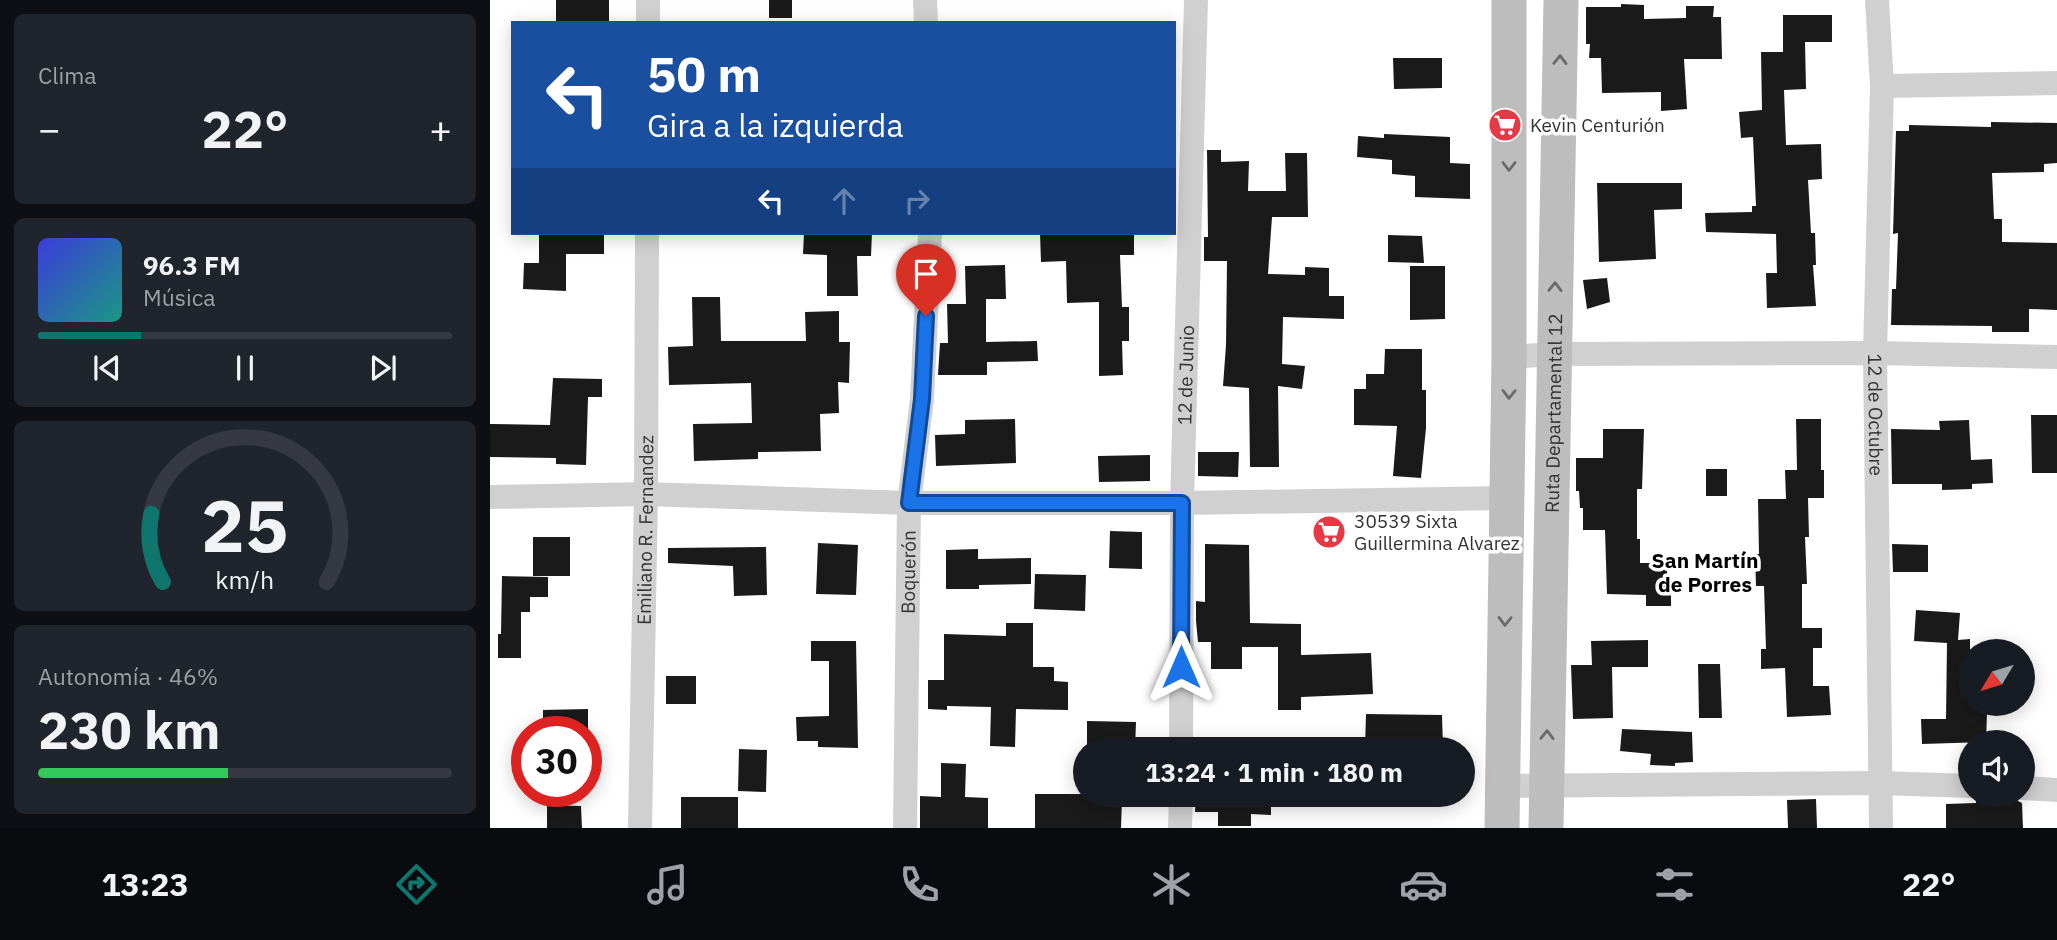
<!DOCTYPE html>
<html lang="es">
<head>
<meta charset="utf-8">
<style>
	:root { --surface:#171b24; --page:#20242c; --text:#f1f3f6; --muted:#9ea1a6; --line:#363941; --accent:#0f766e }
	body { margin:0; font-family:"IBM Plex Sans",sans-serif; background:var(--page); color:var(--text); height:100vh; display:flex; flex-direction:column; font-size:26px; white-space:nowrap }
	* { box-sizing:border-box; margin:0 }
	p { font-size:23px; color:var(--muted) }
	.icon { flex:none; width:38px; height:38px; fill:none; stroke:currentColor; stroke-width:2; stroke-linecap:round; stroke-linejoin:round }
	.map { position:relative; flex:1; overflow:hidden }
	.drawer { display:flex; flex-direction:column; gap:14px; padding:14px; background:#0d0f14; width:490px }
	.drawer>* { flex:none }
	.banner { position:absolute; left:21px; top:21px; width:665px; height:214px; border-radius:0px; box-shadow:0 4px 18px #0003; background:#1a4fa0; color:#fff; overflow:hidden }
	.needle { width:46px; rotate:232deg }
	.controls { position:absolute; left:1468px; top:639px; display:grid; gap:14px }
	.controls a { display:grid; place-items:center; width:77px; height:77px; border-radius:50%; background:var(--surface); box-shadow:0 4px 18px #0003; font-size:35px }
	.speed { position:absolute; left:21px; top:716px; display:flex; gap:14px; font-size:35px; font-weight:700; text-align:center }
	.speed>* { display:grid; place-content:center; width:91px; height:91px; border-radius:50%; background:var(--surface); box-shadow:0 4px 18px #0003; line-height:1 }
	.speed .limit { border:10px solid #d22; background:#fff; color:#111 }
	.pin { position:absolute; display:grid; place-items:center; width:60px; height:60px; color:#fff; margin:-72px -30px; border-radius:50% 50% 50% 0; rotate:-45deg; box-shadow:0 0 7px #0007 }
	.pin .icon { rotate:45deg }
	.me { position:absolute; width:77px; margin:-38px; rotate:0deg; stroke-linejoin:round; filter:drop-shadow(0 0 5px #0008) }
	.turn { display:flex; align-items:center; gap:24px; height:147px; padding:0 21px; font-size:32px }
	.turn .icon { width:91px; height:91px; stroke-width:2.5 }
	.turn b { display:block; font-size:49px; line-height:60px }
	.lanes { display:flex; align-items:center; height:66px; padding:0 21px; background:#0003; justify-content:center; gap:35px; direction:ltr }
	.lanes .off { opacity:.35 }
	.big { font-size:52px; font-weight:700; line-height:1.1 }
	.drawer .card { flex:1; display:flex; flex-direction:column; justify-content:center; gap:10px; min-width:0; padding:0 24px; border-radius:10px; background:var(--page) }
	.drawer .dial { align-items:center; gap:0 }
	.dial svg { height:182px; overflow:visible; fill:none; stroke:var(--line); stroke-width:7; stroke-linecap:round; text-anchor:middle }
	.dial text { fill:var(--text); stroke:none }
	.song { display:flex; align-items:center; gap:21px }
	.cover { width:84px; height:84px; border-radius:10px; background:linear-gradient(135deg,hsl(240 70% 55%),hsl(170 70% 35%)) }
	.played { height:7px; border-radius:4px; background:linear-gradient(90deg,var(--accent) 25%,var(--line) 25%) }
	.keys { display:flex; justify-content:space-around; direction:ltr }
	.heat { display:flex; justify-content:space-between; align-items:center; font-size:38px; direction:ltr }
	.charge { height:10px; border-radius:5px; background:linear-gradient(90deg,#34c759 46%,var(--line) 0) }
	.trip { position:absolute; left:583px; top:737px; width:402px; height:70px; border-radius:35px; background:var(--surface); box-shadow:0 4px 18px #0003; font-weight:700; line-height:70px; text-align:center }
	.menu { display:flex; height:112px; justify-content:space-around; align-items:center; background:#090b0e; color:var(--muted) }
	.menu .icon { width:49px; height:49px }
	.menu .on { color:var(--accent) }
	.menu b { font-size:32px; color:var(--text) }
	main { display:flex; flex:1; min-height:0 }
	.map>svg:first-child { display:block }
	.building { fill:#1a1a1a }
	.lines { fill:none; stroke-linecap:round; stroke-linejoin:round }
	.minor { stroke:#d0d0d0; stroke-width:24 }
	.secondary { stroke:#bdbdbd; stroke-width:35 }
	.oneway { stroke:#6a6a6a }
	.route-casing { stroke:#114b97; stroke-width:18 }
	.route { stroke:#1a73e8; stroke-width:12 }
	.labels { text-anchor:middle; stroke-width:7; stroke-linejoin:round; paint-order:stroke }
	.poi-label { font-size:19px; fill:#333; stroke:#fff; text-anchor:start }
	.street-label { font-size:19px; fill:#333; stroke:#fff }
	.neighbourhood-label { font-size:21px; font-weight:bold; fill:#000; stroke:#fff }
</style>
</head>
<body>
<main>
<section class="drawer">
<div class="card"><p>Clima</p>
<div class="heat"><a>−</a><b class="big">22°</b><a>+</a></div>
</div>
<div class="card">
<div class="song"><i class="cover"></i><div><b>96.3 FM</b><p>Música</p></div></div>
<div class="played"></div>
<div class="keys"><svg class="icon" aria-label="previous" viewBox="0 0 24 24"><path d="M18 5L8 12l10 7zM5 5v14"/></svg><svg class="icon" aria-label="pause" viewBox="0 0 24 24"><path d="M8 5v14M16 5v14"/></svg><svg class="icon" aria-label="next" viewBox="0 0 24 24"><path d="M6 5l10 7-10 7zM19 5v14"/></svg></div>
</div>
<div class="card dial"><svg viewBox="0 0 100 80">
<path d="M14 69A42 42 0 1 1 86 69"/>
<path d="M14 69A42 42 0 0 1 9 39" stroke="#0f766e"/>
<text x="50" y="56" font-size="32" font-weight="700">25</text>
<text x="50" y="72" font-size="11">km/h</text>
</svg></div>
<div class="card"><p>Autonomía · 46%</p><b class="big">230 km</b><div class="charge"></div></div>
</section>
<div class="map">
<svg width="1567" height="828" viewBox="0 0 1567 828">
	<rect width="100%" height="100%" fill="#fff"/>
	<!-- building -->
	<path class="building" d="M66,0H119V23H66Z
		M279,0H302V18H279Z
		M1131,4L1154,5V19L1196,18V6H1224L1223,17H1231L1232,59H1194L1197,109L1171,111V92L1112,93L1111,58H1099L1100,44H1096V7H1131Z
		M1293,15H1342V42H1315L1316,89L1294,90L1296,145L1331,144L1332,179L1318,180L1321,233H1325L1326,265H1323L1326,306L1277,308L1276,273H1287L1286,234L1216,232L1215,213L1262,212V206H1266L1263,137L1251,138L1249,112L1272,110L1271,52H1293Z
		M903,58H952V88L904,89Z
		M1501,122L1567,123V163L1554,164V172L1502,173L1504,219H1512V242L1567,243V310L1539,309V332H1502V326L1401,325L1402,289H1406L1408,233L1403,234L1406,131H1419V125L1501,127Z
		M894,134L960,137V163L980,164V199L925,197V176L902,174V160L867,157L868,136L894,138Z
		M717,150H731V162L759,161L758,191H796L795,153H817L818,217H782L778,274L815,275V267L839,268V296H854V319L793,317L792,364L815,366L812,389L788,386L789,467H760L759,388L733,386L736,345L737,261H714V237H718Z
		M1107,183H1192V209L1164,210L1166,259L1109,262Z
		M49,233H114V254H76V291L33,289L34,263H49Z
		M314,233H382L381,256H367L368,296H337V255L313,254Z
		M550,233H644V255H630L632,307H639V341H632L633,375L609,376V302L577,303L576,261L551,262Z
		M898,235L932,236L934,263L898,262Z
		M515,265L516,299H496V342L547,341L548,361L497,362V375H448L450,343H458L457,304H476L475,266Z
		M920,266H955V319L920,320Z
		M1117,278L1120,302L1097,309L1093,280Z
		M202,297H230L231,341H316L315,312L349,311V342H360L359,383L348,382L349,413L330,414L331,451L268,452V459L204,461L203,424L262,423L261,383L179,385L178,347L203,346Z
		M895,349H932V390H936V428L931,478L903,476L907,426L864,425V389H876V374H894Z
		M63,378L112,379V397H98L96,465L66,464V458L0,457V424L60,425Z
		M1541,415H1567V473H1542Z
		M525,419L526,463L446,466L445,435L475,434V420Z
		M1306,419H1331V470H1334V498H1318L1319,537H1315L1317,584H1312V628H1332V648H1323V686H1339L1341,715L1297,717L1295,668L1271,669V649H1276L1274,586H1266L1265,554H1269L1268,499H1296L1295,470H1307Z
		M1479,420L1481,460L1502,459L1503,483L1482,484V489L1452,490V484H1402L1401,429L1450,430L1449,421Z
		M1113,429H1154L1152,489H1147V539H1150V563H1177V582H1181V606H1156V595L1117,594L1115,530H1093V508H1090L1089,491H1086V458H1113Z
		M708,452H749L748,477L708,476Z
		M660,455V481L609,482L608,456Z
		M1216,469H1237V496H1216Z
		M620,531L652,532V569L619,568Z
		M43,537H80V576H43Z
		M328,543L368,545L366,595L326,594Z
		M715,544L759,545L760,623L811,624V655L881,653L883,694L811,697V710H788V647H752V669H721V642H708L706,621V601L715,602Z
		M1402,544L1438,545V572H1403Z
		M276,547L277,595L244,596L243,566L178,563V548Z
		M488,549V559L541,558V584L489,585V589H456V550Z
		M545,574L596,575L595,611L544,609Z
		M12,576L58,577V597H40V612H31V658H8V634H11Z
		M1426,610L1470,613L1468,640L1480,639V704H1490V712L1497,713L1496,742L1432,744L1431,719H1456L1457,643L1424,641Z
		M516,623H543V667H564V681L578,682V710L526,709L525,747L500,746L501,707L457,706V710L438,709V680H454V634L516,636Z
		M1158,640V667H1122L1123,718L1083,719L1081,665H1102L1101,641Z
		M321,641H366L368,748L328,747V741H307L306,717L339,716V661H321Z
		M1208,664H1230L1232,718H1209Z
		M176,676H206V704H176Z
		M98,709V732H53V710Z
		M876,714L952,715L953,748L875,747Z
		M597,721L646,722L645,749H597Z
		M1132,729L1202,732L1203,762L1185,763V766L1160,765L1161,754L1130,751Z
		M249,749L277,750L276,792L248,791Z
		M451,763L476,764L475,797L498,798V828H430V796L451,797Z
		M545,794H623V799H632L631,828H545Z
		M706,794H781V815L761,814V826H728V812H705Z
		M191,797H248V828H191Z
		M1522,798L1532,803L1533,828H1456V804L1486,803V799Z
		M1326,799L1327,828H1298L1297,800Z
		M57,805L91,806L92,828H57Z"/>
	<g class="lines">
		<!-- minor -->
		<g class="minor">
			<path d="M435,0L436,23"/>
			<path id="s1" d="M1387,0L1392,86L1385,353L1391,828"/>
			<path d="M158,23V0"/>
			<path d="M1392,86L1567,83"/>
			<path d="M1019,357L1064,354L1385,353L1567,357"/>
			<path d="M0,497L156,494L419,503H692L1016,498"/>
			<path id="s2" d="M691,749L692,503L706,0"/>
			<path d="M1013,786L1391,783L1480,786"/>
			<path d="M1533,788L1567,790"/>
			<path id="s3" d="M150,828L156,494L157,233"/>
			<path id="s4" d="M415,828L419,503L432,399L440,233"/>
			<path d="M690,828L691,794"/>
		</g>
		<!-- secondary -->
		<g class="secondary">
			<path d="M1012,828L1019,357V0"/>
			<path id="s5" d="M1056,828L1071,0"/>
		</g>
	</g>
	<!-- one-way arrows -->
	<defs><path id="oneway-chevron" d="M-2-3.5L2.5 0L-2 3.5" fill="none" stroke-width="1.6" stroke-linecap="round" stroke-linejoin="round" transform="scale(1.75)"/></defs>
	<g class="oneway">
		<use href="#oneway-chevron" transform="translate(1070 60) rotate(-89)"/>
		<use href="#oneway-chevron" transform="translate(1019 166) rotate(90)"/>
		<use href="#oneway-chevron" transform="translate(1065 287) rotate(-89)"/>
		<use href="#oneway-chevron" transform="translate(1019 394) rotate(91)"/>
		<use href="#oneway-chevron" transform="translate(1015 621) rotate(91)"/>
		<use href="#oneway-chevron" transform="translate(1057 735) rotate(-89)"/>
	</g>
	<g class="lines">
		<defs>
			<path id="route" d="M436,316L432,399L419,503H692L691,667"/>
		</defs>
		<!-- route casing -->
		<use href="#route" class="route-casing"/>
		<!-- route -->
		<use href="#route" class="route"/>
	</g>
	<!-- icons -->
	<defs>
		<symbol id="supermarket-disc" viewBox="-11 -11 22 22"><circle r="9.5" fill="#e63946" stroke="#fff"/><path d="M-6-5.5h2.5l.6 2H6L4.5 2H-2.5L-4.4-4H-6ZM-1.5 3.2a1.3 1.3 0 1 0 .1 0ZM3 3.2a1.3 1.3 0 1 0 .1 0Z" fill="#fff"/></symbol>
	</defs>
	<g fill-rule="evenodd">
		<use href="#supermarket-disc" x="996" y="106" width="38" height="38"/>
		<use href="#supermarket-disc" x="820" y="513" width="38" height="38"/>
	</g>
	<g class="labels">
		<!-- poi labels -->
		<g class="poi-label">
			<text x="1040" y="132">Kevin Centurión</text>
			<text x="864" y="528">30539 Sixta<tspan x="864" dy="22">Guillermina Alvarez</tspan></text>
		</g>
		<!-- street labels -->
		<g class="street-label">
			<text dy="7" stroke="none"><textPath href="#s2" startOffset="374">12 de Junio</textPath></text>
			<text dy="7" stroke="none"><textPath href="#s5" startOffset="415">Ruta Departamental 12</textPath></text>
			<text dy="7" stroke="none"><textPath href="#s1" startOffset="415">12 de Octubre</textPath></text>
			<text dy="7" stroke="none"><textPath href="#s3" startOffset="298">Emiliano R. Fernandez</textPath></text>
			<text dy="7" stroke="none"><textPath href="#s4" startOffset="256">Boquerón</textPath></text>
		</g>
		<!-- neighbourhood labels -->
		<g class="neighbourhood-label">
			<text x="1215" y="568">San Martín<tspan x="1215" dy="24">de Porres</tspan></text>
		</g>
	</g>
</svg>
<div class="controls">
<a><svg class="needle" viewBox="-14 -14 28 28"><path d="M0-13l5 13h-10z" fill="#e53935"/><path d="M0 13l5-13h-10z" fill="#9ea1a6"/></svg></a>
<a><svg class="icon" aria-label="sound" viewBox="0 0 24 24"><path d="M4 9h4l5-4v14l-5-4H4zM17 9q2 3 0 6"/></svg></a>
</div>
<div class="speed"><div class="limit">30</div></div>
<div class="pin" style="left:436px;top:316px;background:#d93025"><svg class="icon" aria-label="arrive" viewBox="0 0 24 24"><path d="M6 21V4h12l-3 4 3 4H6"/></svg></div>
<svg class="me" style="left:691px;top:667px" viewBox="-20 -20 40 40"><path d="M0-17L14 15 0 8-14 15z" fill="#1a73e8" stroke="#fff" stroke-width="4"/></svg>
<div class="trip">13:24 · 1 min · 180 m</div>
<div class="banner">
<div class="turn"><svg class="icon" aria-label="left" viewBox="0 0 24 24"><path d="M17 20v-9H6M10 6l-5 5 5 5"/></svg><div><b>50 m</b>Gira a la izquierda</div></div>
<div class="lanes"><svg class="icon" aria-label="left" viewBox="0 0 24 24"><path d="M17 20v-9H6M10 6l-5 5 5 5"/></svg><svg class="icon off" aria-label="ahead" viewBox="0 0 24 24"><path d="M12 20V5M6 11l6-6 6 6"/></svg><svg class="icon off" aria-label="right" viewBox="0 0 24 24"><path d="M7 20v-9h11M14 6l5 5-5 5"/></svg></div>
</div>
</div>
</main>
<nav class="menu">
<b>13:23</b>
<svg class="icon on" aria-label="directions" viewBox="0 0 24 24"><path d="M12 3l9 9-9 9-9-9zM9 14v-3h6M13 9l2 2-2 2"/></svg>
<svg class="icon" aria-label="music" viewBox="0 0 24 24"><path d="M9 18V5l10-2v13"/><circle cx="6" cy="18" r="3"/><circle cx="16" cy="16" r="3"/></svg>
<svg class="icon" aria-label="phone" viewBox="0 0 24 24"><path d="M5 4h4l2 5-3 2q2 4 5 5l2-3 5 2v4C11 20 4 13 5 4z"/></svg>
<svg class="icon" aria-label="climate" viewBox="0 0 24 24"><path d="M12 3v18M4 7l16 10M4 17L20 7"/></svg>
<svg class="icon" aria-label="car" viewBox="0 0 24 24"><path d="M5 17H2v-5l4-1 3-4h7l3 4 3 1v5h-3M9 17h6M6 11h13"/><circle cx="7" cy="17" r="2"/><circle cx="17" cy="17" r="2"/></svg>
<svg class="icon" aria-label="filters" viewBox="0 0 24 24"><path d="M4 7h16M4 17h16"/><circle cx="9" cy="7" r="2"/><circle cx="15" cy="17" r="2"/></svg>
<b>22°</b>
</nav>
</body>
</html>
